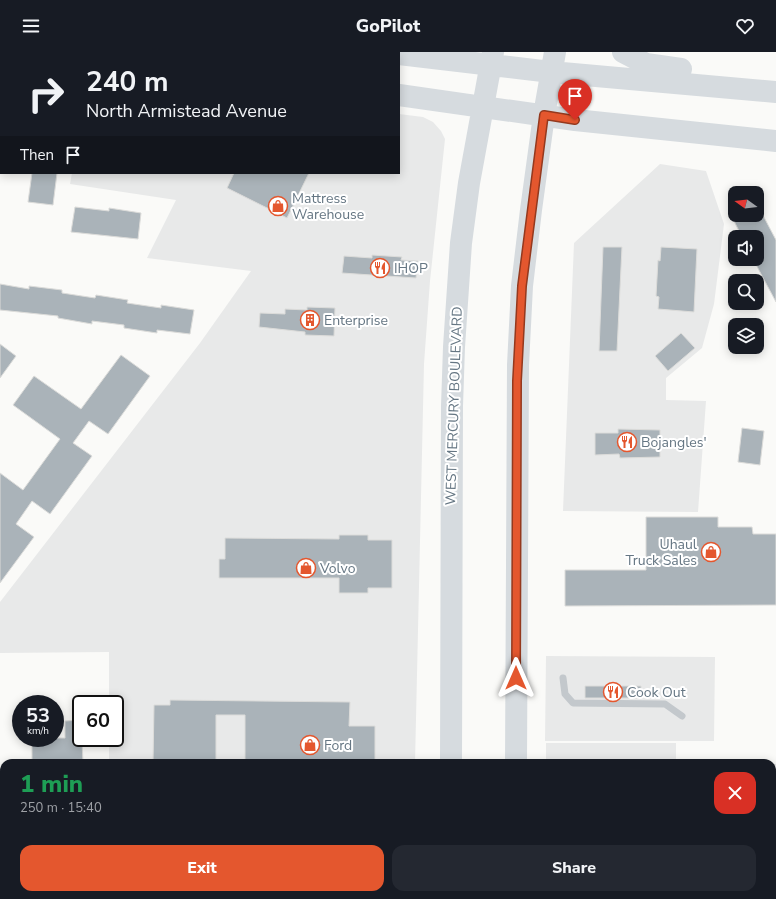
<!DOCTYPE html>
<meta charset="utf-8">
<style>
body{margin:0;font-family:"Nunito Sans",sans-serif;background:#242831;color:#f1f3f6;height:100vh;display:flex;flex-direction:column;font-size:15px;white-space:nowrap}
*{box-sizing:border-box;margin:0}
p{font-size:13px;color:#9ea1a6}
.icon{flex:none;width:22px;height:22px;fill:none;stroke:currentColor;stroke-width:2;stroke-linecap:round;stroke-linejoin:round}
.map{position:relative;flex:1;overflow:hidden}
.sheet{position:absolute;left:0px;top:707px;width:776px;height:140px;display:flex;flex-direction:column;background:#171b24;border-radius:12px 12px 0 0;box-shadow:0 2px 10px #0003}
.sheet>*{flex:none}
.top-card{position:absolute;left:0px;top:0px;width:400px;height:122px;box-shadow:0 2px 10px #0003;background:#171b24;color:#f1f3f6;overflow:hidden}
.needle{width:26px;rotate:285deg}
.tools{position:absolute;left:728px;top:134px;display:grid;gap:8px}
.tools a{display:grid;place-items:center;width:36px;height:36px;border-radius:8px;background:#171b24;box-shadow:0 2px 10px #0003;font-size:20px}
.speed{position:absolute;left:12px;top:643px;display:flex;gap:8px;font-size:20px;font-weight:700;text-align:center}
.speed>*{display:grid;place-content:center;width:52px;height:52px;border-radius:50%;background:#171b24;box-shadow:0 2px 10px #0003;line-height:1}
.speed small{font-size:10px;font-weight:400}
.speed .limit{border:2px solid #111;border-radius:6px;background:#fff;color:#111}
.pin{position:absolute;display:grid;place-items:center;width:34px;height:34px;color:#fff;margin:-41px -17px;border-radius:50% 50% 50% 0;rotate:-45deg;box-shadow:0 0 4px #0007}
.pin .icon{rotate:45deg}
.me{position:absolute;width:44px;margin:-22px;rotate:0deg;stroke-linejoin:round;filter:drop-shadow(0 0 3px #0008)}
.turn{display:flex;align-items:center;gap:14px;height:84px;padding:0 20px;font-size:18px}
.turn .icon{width:52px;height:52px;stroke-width:2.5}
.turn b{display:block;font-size:28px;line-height:34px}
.then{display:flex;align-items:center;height:38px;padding:0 20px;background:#0003;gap:8px;font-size:15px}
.round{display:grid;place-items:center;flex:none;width:42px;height:42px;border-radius:12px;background:#242831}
.overview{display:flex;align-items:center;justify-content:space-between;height:68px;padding:0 20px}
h1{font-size:24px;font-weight:800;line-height:30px;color:#1e9e55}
.action{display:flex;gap:8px;margin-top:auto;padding:8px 20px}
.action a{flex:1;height:46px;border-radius:12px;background:#e4572e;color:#fff;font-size:16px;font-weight:800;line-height:46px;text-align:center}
.action a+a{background:#242831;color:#f1f3f6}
header{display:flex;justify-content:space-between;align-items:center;height:52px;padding:0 20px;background:#171b24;font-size:18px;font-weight:800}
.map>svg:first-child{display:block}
</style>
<header><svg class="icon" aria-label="menu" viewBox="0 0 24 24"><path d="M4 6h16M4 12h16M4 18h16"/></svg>GoPilot<svg class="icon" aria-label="heart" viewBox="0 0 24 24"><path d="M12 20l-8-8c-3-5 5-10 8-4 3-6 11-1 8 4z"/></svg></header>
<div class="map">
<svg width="776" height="847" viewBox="0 0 776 847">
<rect width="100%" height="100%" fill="#fafaf8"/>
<path fill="#e8e9e9" d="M399,62L423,65L433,70L441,79L445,87L430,229L424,312L415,711H109V686H115V652H109V600L0,601V550L200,291L251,219L147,206L176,148L70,132L72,121H399Z
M660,112L706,119L724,172L714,252L702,296L666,326V348L706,349L698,460L563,459L574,191Z
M546,604L715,605L714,689H545Z
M546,691H676V711H546Z
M772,712H776V847H685V843H772Z
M109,843H412V847H109Z
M581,843H682V847H577Z"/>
<path fill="#aab3b9" stroke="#dcdcda" d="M32,121H57L53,153L28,150Z
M234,121H309L287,166L227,136Z
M757,152L776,188V250L753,207H757V185H742L730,161L735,158V163H757Z
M75,155L109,159V156L141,161L138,187L71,180Z
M603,195H622L617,299H599Z
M661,195L697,197L694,260L658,257L659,245L656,244L658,208L660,209Z
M372,203L402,205L401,208L418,209L416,226L342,221L344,204L372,206Z
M0,232L29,237V234L62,238V241L95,246L96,243L128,248L127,251L161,256V253L194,258L190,282L157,278V281L124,276V273L92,269V272L58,266V264L0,258Z
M307,255L335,256L334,284L305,283V280L259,275L260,261L285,262V257L307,258Z
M681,281L695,296L668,319L655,304Z
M0,292L16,304L0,326Z
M121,303L150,324L108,382L89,369L73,391L92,404L50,462L32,449L16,472L34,485L0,531V421L23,438L60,387L13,353L34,324L81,357Z
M742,376L764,379L760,413L738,410Z
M618,377L660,378V405L620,406L619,402L595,403V381H618Z
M646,465H718V475H752L753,482H776V553L565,554V518H646Z
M339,483H368V488H392V536H368V541H339V526H219V507H225V486L339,487Z
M585,634H641V646H585Z
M170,648L350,650L349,674H375V711H245V663H216V711H153L154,653H170Z
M81,668L83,711H32V686H65V669Z"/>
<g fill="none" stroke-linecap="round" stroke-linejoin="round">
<path stroke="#c3c8cc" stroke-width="7" d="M563,626L565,642L573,651L665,652L682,664
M395,847L403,845"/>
<path stroke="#c3c8cc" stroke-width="15" d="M109,1V0"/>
<path stroke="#d6dbdf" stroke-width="22" d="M55,0L64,1
M623,0L646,12L681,17
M399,2L551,20L776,40
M399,43L575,68L776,89
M451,711L452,354L454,295L461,191L469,131L493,0
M516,711L518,313L522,234L531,158L544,63L555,0
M452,843V847
M516,847V843"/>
</g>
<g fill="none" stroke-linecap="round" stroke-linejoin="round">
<defs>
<path id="route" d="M516,626L517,329L522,234L544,63L575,68"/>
</defs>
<use href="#route" stroke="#94391e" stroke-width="10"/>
<use href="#route" stroke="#e4572e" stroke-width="7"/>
</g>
<defs>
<symbol id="shop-ring" viewBox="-11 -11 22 22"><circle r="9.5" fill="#fff" stroke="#e4572e" stroke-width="1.5"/><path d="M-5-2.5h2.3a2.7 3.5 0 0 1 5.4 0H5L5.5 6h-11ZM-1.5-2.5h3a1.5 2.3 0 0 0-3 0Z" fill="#e4572e"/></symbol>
<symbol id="restaurant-ring" viewBox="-11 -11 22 22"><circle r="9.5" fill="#fff" stroke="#e4572e" stroke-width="1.5"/><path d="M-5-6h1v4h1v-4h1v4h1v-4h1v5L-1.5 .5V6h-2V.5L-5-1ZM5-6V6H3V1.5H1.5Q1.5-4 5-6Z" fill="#e4572e"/></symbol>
<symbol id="building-ring" viewBox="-11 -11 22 22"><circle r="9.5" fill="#fff" stroke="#e4572e" stroke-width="1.5"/><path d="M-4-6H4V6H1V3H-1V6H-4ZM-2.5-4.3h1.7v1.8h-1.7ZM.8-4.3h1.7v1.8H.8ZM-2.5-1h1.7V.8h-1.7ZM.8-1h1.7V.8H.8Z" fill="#e4572e"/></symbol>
</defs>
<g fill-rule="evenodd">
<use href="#shop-ring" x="267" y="143" width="22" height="22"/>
<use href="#restaurant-ring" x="369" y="205" width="22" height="22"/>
<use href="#building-ring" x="299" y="257" width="22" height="22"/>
<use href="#restaurant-ring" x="616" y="379" width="22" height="22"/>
<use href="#shop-ring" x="700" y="489" width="22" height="22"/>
<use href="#shop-ring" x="295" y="505" width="22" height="22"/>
<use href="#restaurant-ring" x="602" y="629" width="22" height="22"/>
<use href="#shop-ring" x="299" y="682" width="22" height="22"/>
</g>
<g text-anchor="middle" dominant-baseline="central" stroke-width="4" stroke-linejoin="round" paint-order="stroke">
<g font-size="14" fill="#657683" stroke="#fff" text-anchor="start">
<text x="292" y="146">Mattress<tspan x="292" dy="16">Warehouse</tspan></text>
<text x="394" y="216">IHOP</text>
<text x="324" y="268">Enterprise</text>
<text x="641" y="390">Bojangles'</text>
<text x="697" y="492" text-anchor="end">Uhaul<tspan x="697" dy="16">Truck Sales</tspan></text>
<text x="320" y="516">Volvo</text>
<text x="627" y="640">Cook Out</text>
<text x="324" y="693">Ford</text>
</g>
<g font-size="14" fill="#657683" stroke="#fff">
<text transform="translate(454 354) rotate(-88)">WEST MERCURY BOULEVARD</text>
</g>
</g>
</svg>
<div class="tools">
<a><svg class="needle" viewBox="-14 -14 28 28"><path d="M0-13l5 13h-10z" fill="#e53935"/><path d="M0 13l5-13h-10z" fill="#9ea1a6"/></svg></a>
<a><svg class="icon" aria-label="sound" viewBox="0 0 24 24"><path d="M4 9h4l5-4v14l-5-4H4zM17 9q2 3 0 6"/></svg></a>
<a><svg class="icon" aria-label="search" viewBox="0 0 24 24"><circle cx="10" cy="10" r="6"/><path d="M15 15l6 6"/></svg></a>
<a><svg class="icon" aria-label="layers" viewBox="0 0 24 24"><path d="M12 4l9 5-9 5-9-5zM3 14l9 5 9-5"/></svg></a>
</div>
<div class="speed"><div>53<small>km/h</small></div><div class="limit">60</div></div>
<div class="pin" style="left:575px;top:68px;background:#d93025"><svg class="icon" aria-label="arrive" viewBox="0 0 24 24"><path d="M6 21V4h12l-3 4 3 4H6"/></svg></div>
<svg class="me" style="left:516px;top:626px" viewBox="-20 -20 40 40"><path d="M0-17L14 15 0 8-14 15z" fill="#e4572e" stroke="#fff" stroke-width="4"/></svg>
<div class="top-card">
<div class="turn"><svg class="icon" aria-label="right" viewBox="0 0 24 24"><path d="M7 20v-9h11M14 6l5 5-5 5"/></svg><div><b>240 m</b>North Armistead Avenue</div></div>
<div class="then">Then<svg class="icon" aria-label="arrive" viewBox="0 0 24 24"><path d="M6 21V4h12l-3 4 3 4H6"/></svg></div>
</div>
<section class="sheet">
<div class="overview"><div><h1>1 min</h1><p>250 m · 15:40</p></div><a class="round" style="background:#d93025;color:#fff"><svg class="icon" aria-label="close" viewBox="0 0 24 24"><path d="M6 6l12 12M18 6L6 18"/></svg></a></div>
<div class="action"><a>Exit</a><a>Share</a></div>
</section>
</div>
